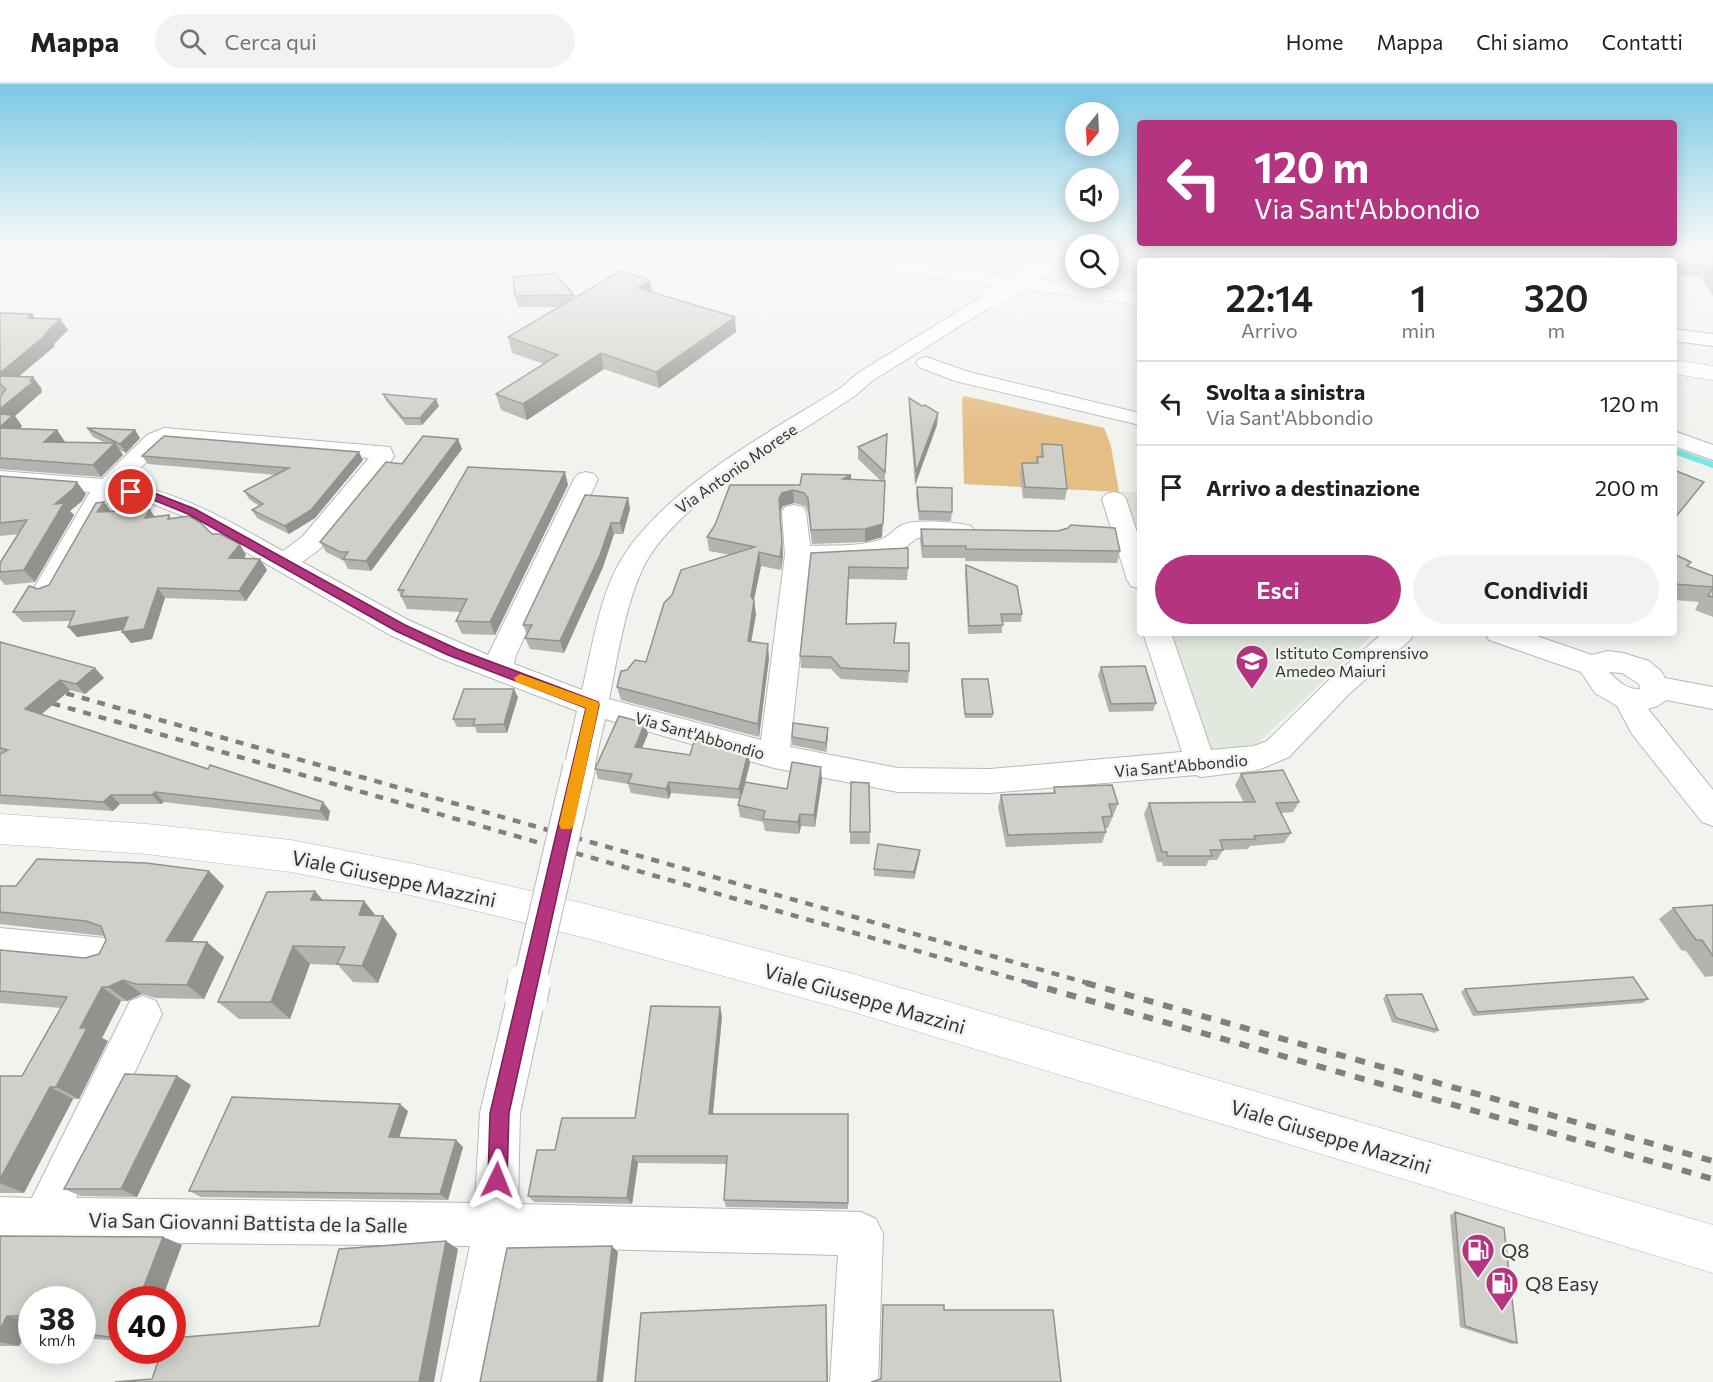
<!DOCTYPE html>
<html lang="it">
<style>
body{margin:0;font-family:Commissioner,sans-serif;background:#f2f2f2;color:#202124;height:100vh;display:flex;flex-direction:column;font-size:22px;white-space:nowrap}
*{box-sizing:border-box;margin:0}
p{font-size:20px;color:#757577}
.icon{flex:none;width:33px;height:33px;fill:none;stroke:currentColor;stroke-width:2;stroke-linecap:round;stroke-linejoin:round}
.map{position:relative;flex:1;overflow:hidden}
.drawer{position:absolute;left:1137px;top:174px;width:540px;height:378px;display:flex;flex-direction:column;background:#fff;border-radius:6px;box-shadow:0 3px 15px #0003}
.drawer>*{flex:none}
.banner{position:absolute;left:1137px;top:36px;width:540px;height:126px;border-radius:6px;box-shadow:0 3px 15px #0003;background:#b43480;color:#fff;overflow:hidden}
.needle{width:39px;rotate:198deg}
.tools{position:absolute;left:1065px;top:18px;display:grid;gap:12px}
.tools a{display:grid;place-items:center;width:54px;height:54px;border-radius:50%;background:#fff;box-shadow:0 3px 15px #0003;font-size:30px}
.speed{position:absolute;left:18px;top:1202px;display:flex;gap:12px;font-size:30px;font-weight:700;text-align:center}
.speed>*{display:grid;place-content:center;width:78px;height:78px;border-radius:50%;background:#fff;box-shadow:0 3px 15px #0003;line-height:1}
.speed small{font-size:15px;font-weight:400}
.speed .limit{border:9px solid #d22;background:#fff;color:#111}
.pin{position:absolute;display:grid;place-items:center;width:51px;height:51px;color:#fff;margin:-26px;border:3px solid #fff;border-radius:50%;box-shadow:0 2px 6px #0007}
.me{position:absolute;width:66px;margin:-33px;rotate:2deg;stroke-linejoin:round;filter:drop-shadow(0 0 4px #0008)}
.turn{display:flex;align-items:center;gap:21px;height:126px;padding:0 18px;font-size:27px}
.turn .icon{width:78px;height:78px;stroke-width:2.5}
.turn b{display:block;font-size:42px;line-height:51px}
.eta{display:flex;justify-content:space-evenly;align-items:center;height:102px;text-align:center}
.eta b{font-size:36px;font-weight:600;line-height:42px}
.button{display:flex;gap:12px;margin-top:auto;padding:12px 18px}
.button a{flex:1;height:69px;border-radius:36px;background:#b43480;color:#fff;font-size:24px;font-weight:600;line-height:69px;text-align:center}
.button a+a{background:#f2f2f2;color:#202124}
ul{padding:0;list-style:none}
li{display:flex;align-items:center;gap:18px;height:84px;padding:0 18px;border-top:2px solid #e0e0e0}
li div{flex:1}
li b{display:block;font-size:22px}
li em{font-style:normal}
header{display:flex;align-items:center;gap:36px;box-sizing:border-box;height:84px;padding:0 30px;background:#fff;border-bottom:2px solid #e0e0e0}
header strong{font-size:28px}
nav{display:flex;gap:33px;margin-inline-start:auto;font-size:21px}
.search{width:420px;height:54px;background:#f2f2f2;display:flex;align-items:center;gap:15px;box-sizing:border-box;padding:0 21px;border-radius:33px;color:#757577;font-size:22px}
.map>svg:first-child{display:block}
</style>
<header>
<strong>Mappa</strong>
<div class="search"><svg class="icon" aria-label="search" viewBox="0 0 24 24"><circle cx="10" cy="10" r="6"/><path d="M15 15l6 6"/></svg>Cerca qui</div>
<nav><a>Home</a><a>Mappa</a><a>Chi siamo</a><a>Contatti</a></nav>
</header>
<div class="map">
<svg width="1713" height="1298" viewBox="0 0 1713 1298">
<rect width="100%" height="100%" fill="#f1f3ef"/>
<path fill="#e1e8dd" d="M1119,408H1140V467Z
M1169,549H1374L1255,662L1212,667Z"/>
<path fill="#e5be86" d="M965,312L1104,344L1111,362L1119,408L964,400L962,314Z"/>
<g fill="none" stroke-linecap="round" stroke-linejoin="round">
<path stroke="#77e8e4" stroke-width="4.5" d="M984,166L1045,175
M1057,177L1076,180
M1108,185L1121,187"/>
<path stroke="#77e8e4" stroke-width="6" d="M1674,367L1713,381"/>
<defs>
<path id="minor" d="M994,207L1000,209L1003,213L1000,217L872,297L856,311C796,352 671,420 642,486C624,526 618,572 609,615L761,656L785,471L782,428L785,423L794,421L803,423L806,428L810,462C832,461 857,463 879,456C888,454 894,445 902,441C914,435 957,438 971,442L974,447L971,452L962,455L917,454L899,468L890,470L862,476L810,479L790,663L898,684L990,685L1182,668L1143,549H1171L1211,666L1254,662L1267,657L1329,596L1383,549H1414L1410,556L1349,610L1289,673L1258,686L1201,693L1196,691L990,709L898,708L774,684L605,635L594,684L590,693L579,696L568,693L564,684L577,627L442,575L390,551L183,432L148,418L112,411L56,510L47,513L38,510L34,504L90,408L0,401V387L102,395L147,351L164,344L390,363L394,372L391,377L320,465L302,478L410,537L488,571L574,395L578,390L586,388L594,390L598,395L516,571L514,580L582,606C592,565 598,520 617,483C658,407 769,349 842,303L858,289L988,209ZM168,358L369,374L302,453L283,467C228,437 188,411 124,399Z
M1674,245L1713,250V262L1674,257Z
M926,273L969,288L1140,329V341L955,297L919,283L916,279L919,275Z
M1674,347L1713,361V376L1674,362Z
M1114,408L1122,410L1126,415L1140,457V505L1131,502L1127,496L1102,415L1106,410Z
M1485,549H1528L1592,571L1608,567L1623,569L1649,577L1661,587L1665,594L1713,603V625L1666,616L1658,622L1648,625L1713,706V742L1702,738L1632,650L1617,622L1595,609L1581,588L1489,556ZM1609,588L1622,589L1639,600L1640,605C1627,606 1618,597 1609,588Z
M0,844L105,854L118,858L123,870L118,882L105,886L0,876Z
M526,896L539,902L545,914L520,1029L518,1120L861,1128L876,1135L883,1150L878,1298H830L838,1171L514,1163L489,1298H441L470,1162L0,1157V1113L32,1114L130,917L143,912L156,917L162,930L76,1114L475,1119L480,1029L507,914L513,902Z"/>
<path id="major" d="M0,730L147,740L291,756L419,781L586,820L850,889L1713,1141V1189L850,927L586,854L419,813L291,788L147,770L0,760Z"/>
<path id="highway" d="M766,166H818L1140,209V221L775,172L768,170Z
M1674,276L1713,282V296L1674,290Z"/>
</defs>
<use href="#minor" stroke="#b8bab6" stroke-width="2"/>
<use href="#major" stroke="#b8bab6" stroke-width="1"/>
<use href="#highway" stroke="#b8bab6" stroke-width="1"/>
<use href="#minor" fill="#fff" fill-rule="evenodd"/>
<use href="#major" fill="#fff" fill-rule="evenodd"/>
<use href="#highway" fill="#fff" fill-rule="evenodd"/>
<path stroke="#80817f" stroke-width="4.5" stroke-dasharray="8 8" stroke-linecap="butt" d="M51,605L1091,900
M37,615L1033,900"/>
<path stroke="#80817f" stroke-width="6" stroke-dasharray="10 10" stroke-linecap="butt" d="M1028,899L1713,1095
M1086,899L1713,1077"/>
<defs>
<path id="minor-bridge-far2" d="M994,213L1067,166"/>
<path id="minor-bridge-far1" d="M529,900L579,684"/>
<path id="minor-bridge" d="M526,914L529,899"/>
</defs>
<use href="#minor-bridge-far2" stroke="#b8bab6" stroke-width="20" stroke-linecap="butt"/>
<use href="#minor-bridge-far1" stroke="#b8bab6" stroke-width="34" stroke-linecap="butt"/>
<use href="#minor-bridge" stroke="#b8bab6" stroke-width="44" stroke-linecap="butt"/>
<use href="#minor-bridge-far2" stroke="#fff" stroke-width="20"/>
<use href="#minor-bridge-far1" stroke="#fff" stroke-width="32"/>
<use href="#minor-bridge" stroke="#fff" stroke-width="42"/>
</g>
<path fill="#b3b3af" d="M1604,166H1713V212L1701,193L1674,192V177H1618Z
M652,208L736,248L659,304L604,285L527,336L501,326L496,310L544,280L512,269L508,253L559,223H518L515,212L574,211L575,214Z
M0,229L35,234L60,235L68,246L54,260L55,262L18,293L42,305L41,306L42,308L15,332L22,342L20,345L57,346L65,358L106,359L93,353L87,344L140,354L126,369L119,366L123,371L101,393L0,385V313L2,311L0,310Z
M383,310L439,322L422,341H406L386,317Z
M909,314L922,322L938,329L937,341L915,401L909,326Z
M887,350L882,453L865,458L812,460L808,428L805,422L794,419L783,422L780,428L783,471L781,486L761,482L754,516L756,530L751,558L769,574L759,653L621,616L617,603L627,586L646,578L730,471L709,467L707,453L800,401L851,395L881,397L858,375V363Z
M458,355L462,365L371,487L348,485L344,477L326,468L320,458Z
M1042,360L1067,405L1065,416L1023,414L1020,391L1022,379H1036L1037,373H1040Z
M142,372L363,376L315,434L289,450L257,434L252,426L259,422L249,415L244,407L276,391L148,380Z
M0,392L86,410L82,417L70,427L74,431L35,498L5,501L0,495V479L19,450L0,452Z
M568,401L495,551L462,550L456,537L461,528L407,525L398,506Z
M917,403L952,428L951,437L919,436L916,411Z
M628,414L630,425L623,450H614L603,483L564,569L530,565L525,554L527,551L523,541Z
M111,428L155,433L169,431L171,434L212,450L246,471L244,474L260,475L267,486L246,517L165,514L152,555L131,559L122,548L123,546L77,553L70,537L23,538L13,528L49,501Z
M921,445L1120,467L1117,479L965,477V474H922L920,456Z
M811,469L908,484L907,496L849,495L847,540L895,559L909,587L908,599L841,595L831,585L801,584L800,572Z
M1674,470L1687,482L1713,492V533L1695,526L1699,518L1674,516Z
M966,481L1022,530L1021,538H1002V549L968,550L965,489Z
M0,558L104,594L85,610L70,606L41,630L330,727L328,737L164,718L161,720H120L113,727L0,720Z
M1101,583L1156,619L1153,627L1109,628L1098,591Z
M962,595L993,630L992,634H965L961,599Z
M518,613L507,649H477L475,643H457L453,635Z
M648,650L642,664L750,679L745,698L787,705L822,696L815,743L801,742L799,750L765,747L763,738L740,733L738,721L740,715L671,709L669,715L631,709L628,700L598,695L595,685Z
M828,652L826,668L792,661V653Z
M1241,690L1299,718L1293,728L1281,729L1291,749L1284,759L1250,762L1248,765L1223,766L1217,776H1209L1206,782H1163L1162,778H1157L1144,730L1149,719H1244L1235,701Z
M869,699L870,760H850V748Z
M1054,703L1118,720L1108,744H1105L1106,748L1102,759L1006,763L998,723L1001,711L1053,709Z
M919,774L914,795L874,792V785Z
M0,802H224L192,858L224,873L204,915L155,914L142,910L127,917H121L102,954L108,957L79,1015H73L24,1109H0V992H22L61,924L0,919V866L85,874L99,870L106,856L104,852L0,840Z
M322,816L364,817L376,832H383L397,850L378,899L353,898L338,881L310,880L290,935H239L218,918Z
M1713,821V892L1705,893L1686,867L1681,866L1659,835L1673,824Z
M1465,905L1648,915L1643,919L1473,932L1461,908Z
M1386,911L1438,946L1435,949L1392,938L1383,915Z
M722,932L713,1030H848V1125L726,1123L724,1116L727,1080L638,1079L632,1120L534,1118L528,1112L555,1066L635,1034Z
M177,992L191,1001L137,1113L81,1112L64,1105Z
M408,1027L399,1054L463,1063L448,1116L201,1113L189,1107Z
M1455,1128L1517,1259L1512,1260L1460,1243L1450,1131Z
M0,1152L163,1153L182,1161L122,1215V1257L82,1254V1215H32V1238L19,1262H0Z"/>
<path fill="#92928e" d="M650,196L653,211L638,204Z
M32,230L40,241L27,234Z
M735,233L736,248L659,304L656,288Z
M60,235L68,246L54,260L55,262L5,304L0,298V289L45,250Z
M601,269L604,285L527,336L523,320Z
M33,293L42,305L41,306L42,308L15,332L22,342L7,356L0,347V325Z
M436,315L439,322L422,341L420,334Z
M938,329L937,341L915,401L916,388Z
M57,346L65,358L53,369L44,358Z
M135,346L140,354L126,369L120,360Z
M458,355L462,365L371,487L366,477Z
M115,359L123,371L101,393L93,381Z
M359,368L363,376L315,434L289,450L285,442Z
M565,388L568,401L495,551L490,538Z
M851,391V404L843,395Z
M77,398L86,410L82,417L70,427L74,431L35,498L24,486L55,420Z
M793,406L794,419L783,422L780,428L783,471L781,486L779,415L782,409Z
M884,410L882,453L865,458V445Z
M628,414L630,425L623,450L620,439Z
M104,418L112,429L97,428Z
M150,426L158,437L145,434Z
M611,439L614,450L603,483L564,569L560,557Z
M240,460L246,471L236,484L229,474Z
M759,468L761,482L752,525L751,512Z
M260,475L267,486L246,517L239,507Z
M158,504L165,514L152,555L131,559L122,548Z
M754,517L756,530L749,570L748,557Z
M128,533L136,544L77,553L68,543Z
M768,560L769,574L759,653L758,640Z
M95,584L104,594L85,610L76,600Z
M60,596L70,606L36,635L25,625Z
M514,605L518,613L507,649L504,640Z
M645,639L648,650L638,673L635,663Z
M828,644V652L826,668V659Z
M748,669L750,679L741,715L739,705Z
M821,683L822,696L815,743L814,731Z
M669,698L671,709L669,715L666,705Z
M155,708L164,718L161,720L152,711Z
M111,711L120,720L113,727L103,718Z
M323,718L330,727L328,737L320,727Z
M800,730L801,742L799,750L798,738Z
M920,766L919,774L914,795V788Z
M209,787L224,802L183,872L166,857Z
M315,807L331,826L311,816Z
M364,817L379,836L359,831Z
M383,832L397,850L378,899L362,882Z
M207,858L224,873L204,915L187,901Z
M293,862L310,880L290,935L271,918Z
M123,896L142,910L127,917L108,903Z
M102,903L121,917L102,954L108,957L79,1015L56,1003L80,944Z
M720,923L722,932L712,1038L709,1030Z
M177,992L191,1001L137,1113L121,1105Z
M50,1003L73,1015L24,1109L0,1099V1095Z
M400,1020L408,1027L397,1060L389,1053Z
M456,1056L463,1063L448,1116L440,1110Z
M633,1072L638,1079L632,1120L627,1114Z
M163,1153L182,1161L162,1215H139Z
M446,1157L458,1165L434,1298H419Z
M612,1162L618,1168L603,1298H597Z
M826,1221V1226L828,1298H827Z
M7,1232L32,1238L19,1262L0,1258V1245Z"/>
<path fill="#d0d0cb" stroke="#92928e" stroke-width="1.5" d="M1625,166H1713V189L1709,182H1675L1674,181V177H1639Z
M620,187L650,196L638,204L735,233L656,288L601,269L523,320L496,310L558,271L508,253Z
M555,189L574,211L515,212L513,193Z
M0,229L32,230L27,234L60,235L45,250H47L0,289Z
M0,292L33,293L30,297H34L0,325V313L6,305L0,300Z
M383,310L436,315L420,334H403Z
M909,314L922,322L925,321L938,329L916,388Z
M0,330L13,331L0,343Z
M0,344L57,346L44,358L115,359L93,381L0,374Z
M87,344L135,346L120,360Z
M887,350L885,388L858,363Z
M164,352L359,368L311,426L285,442L252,426L263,420L244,407L289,384L142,372Z
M423,352L458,355L366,477L343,475L348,468H340L320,458L386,378L402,380Z
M1042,360L1062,361L1067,405L1025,403L1022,379H1038L1037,373H1043Z
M468,383L565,388L490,538L456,537L467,515L401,512L404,506H398Z
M1674,386L1704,398L1674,435Z
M802,390L851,391L843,395L885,397L883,440L865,445L811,446L808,414L804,409L793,406L782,409L779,415L782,458L780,473L759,468L751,512L754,517L748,557L768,560L758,640L617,603L621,587L627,586L635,576L646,578L664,519L672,511L681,486L755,463L707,453L715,441L730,401H800Z
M0,392L77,398L73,405L55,420L64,419L24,486L0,488V479L27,436L0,439Z
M917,403L952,404V428L919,427Z
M585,411L628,414L620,439H611L600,471L560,557L525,554L532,541H523Z
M104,418L97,428L150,426L145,434L169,431L168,435L189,432L201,439L212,450H220L240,460L229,474L260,475L239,507L158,504L144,545L122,548L128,533L68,543L75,527L13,528L29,502L38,505L49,501L96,419Z
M1071,441L1115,444L1120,467L966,465V462H923L921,445L1058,447L1068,444Z
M908,464V484L849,483L846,540L896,539L894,559H909V587L841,584L831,573L800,572L811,469Z
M1674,470L1691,478L1687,482L1713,492V513L1708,512L1713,503L1674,500Z
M966,481L1017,502L1022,530H1001L1003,541L969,542Z
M0,558L95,584L76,600L60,596L25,625L208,685L210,681L323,718L320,727L155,708L152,711H111L103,718L0,711V670L8,666L0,664Z
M1145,582L1156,619L1111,620L1101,583Z
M962,595H988L993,630H965Z
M464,605H514L504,640L473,641L475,635H453Z
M619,632L645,639L635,663L690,671L695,654L748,669L739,705L669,698L666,705L628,699L632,690L595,685Z
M793,639L828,644L826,659L792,653Z
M792,678L821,683L814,731L800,730L798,738L763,735L765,727L738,721L745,698L787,705Z
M1283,686L1299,718L1276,719L1291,749L1254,752L1255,755L1220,756L1223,766H1210L1212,772H1167V768H1162L1149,719L1255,718L1241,690Z
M851,698L869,699L870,748H850Z
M1112,701L1118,720H1109L1112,732L1102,733L1106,748L1008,751L1001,711L1055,709L1054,703Z
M878,760L920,766L914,788L874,785Z
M37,775L146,779L209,787L166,857L207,858L187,901L136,900L123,896L108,903H102L80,944H87L56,1003H50L0,1095V992H22L67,913L0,907V866L85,874L99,870L106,856L101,842L86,837L0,828V802H16Z
M315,807L311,816L364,817L359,831L383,832L362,882L337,880L345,863L293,862L271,918H218L267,808Z
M1713,821V872L1702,856H1696L1673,824Z
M1633,893L1648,915L1477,928L1465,905Z
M1422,910L1438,946L1396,934L1386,911Z
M651,922L720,923L709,1030H848V1119L724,1116L727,1072H633L627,1114L528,1112L537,1066H555L562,1034H635Z
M125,990L177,992L121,1105H64Z
M232,1013L400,1020L389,1053L456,1056L440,1110L189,1107Z
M1455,1128L1504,1144L1517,1259L1465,1242Z
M0,1152L163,1153L139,1215H122V1254L82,1250V1215H32V1232H7L0,1245Z
M446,1157L419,1298H115L152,1295L162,1266H172V1254L319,1242L339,1165Z
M612,1162L597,1298H480L507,1164Z
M826,1221L827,1298H635L641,1229Z
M883,1221H944V1226H1053L1061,1298H871L881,1295Z"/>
<linearGradient id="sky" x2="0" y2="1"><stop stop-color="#7bc9e6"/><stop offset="0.48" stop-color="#f9faf8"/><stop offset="1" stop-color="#f9faf8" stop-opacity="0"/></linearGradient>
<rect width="1713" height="348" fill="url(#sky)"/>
<path fill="#b43480" stroke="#752253" stroke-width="1.5" d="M131,404L157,410L195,425L405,541L457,565L598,618L599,621L509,1029L507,1096L504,1103L497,1106L491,1103L488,1096L490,1029L586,624L448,571L396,547L188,430L151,415L127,410L125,408Z"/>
<path fill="#f59e0b" d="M520,590L598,618L599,621L574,740L571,745H561L559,740L586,624L516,598L514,594Z"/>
<defs>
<symbol id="school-pin" viewBox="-11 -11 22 30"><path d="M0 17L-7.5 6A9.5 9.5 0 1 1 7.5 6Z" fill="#b43480" stroke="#f1f3ef"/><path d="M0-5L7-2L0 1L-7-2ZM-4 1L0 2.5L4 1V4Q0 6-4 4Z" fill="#fff"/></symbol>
<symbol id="fuel-pin" viewBox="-11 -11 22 30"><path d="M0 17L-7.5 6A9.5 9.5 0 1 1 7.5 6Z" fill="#b43480" stroke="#f1f3ef"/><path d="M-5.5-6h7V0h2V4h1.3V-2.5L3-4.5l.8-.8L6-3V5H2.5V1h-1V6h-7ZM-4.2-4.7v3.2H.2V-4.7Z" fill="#fff"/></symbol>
</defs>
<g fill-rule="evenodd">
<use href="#school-pin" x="1233" y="558" width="38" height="52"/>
<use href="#fuel-pin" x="1459" y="1147" width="38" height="52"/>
<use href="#fuel-pin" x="1483" y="1180" width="38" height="52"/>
</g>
<g text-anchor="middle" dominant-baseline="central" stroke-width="5" stroke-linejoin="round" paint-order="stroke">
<g font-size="16" fill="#333433" stroke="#f1f3ef">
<text transform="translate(736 384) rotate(-35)">Via Antonio Morese</text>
<text transform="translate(700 651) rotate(16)">Via Sant'Abbondio</text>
<text transform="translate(1181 681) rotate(-5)">Via Sant'Abbondio</text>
</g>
<g font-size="16" fill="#333433" stroke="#f1f3ef" text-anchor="start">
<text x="1275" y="568">Istituto Comprensivo<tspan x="1275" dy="18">Amedeo Maiuri</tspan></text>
</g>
<g font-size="20" fill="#333433" stroke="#f1f3ef">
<text transform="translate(394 794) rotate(12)">Viale Giuseppe Mazzini</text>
<text transform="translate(865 914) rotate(16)">Viale Giuseppe Mazzini</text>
<text transform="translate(1331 1052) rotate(17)">Viale Giuseppe Mazzini</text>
<text transform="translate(248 1138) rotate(1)">Via San Giovanni Battista de la Salle</text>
</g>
<g font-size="20" fill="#333433" stroke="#f1f3ef" text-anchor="start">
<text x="1501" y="1166">Q8</text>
<text x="1525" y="1199">Q8 Easy</text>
</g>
</g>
</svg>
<div class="tools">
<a><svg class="needle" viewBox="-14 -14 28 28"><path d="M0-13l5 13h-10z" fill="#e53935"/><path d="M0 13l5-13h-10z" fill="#757577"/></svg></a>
<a><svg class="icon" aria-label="sound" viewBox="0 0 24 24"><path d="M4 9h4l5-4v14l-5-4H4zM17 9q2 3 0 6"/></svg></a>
<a><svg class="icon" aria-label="search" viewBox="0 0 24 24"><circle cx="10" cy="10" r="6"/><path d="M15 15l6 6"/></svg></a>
</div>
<div class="speed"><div>38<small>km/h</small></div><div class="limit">40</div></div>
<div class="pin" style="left:131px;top:408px;background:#d93025"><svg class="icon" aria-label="arrive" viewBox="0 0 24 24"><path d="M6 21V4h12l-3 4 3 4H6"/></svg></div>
<svg class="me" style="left:497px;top:1096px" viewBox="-20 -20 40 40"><path d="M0-17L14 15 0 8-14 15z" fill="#b43480" stroke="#fff" stroke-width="4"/></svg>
<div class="banner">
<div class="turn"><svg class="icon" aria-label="left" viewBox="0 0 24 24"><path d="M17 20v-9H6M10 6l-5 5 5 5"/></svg><div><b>120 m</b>Via Sant'Abbondio</div></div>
</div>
<section class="drawer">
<div class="eta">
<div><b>22:14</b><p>Arrivo</p></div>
<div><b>1</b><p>min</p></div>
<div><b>320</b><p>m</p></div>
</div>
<ul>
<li><svg class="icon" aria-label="left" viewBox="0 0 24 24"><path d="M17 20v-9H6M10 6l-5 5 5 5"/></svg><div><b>Svolta a sinistra</b><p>Via Sant'Abbondio</p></div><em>120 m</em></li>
<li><svg class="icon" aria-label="arrive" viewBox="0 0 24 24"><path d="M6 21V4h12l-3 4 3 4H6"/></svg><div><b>Arrivo a destinazione</b></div><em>200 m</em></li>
</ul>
<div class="button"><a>Esci</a><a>Condividi</a></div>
</section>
</div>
